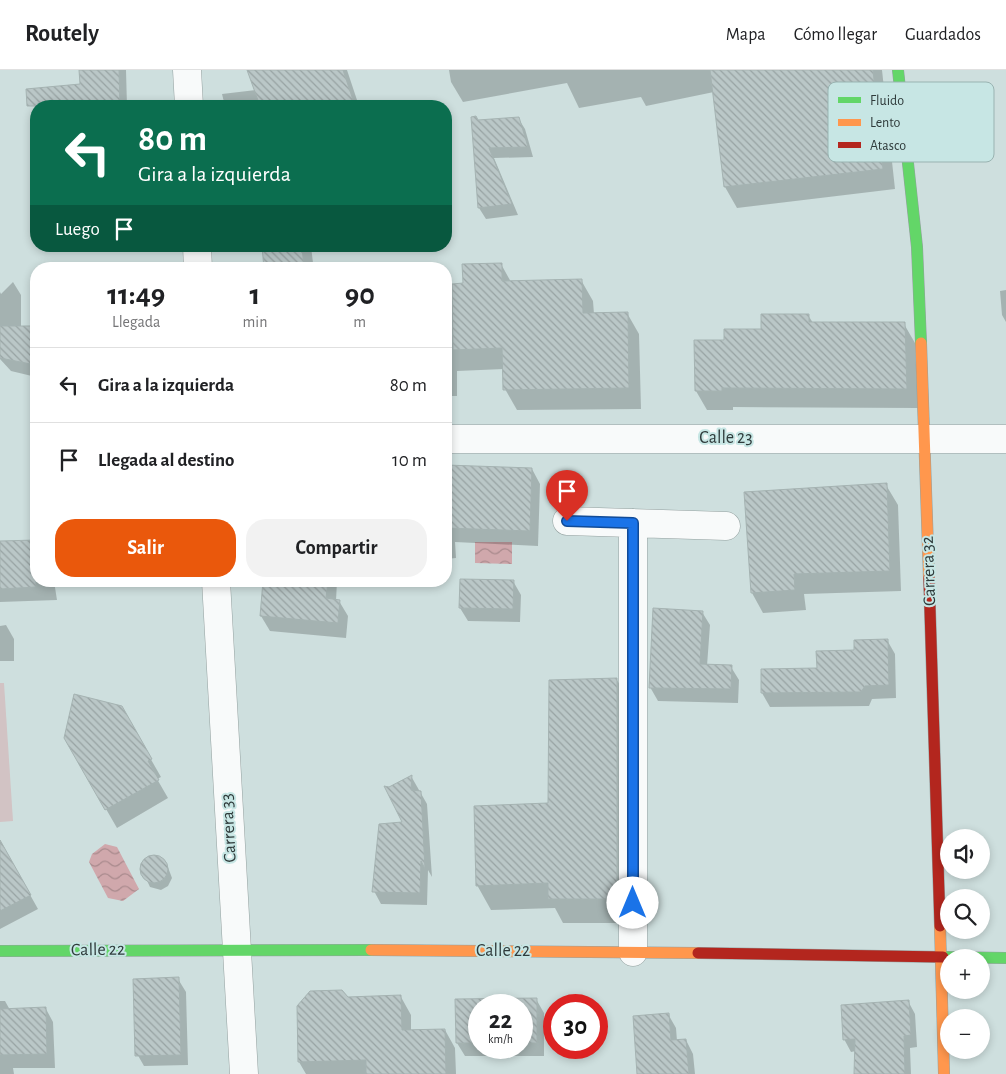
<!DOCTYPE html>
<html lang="es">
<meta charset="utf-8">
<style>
body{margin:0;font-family:"Alegreya Sans",sans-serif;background:#f2f2f2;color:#202124;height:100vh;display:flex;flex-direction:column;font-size:19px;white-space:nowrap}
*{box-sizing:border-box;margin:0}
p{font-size:16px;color:#757577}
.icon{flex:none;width:28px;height:28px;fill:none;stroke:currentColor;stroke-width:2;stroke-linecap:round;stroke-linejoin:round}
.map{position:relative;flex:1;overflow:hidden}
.sheet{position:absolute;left:30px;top:192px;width:422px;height:325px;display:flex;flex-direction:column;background:#fff;border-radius:20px;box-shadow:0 2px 8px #0003}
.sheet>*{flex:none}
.hud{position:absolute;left:30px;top:30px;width:422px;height:152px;border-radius:20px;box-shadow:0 2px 8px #0003;background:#0b6e4f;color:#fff;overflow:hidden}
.tools{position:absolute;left:940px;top:759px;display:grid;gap:10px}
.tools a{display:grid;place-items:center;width:50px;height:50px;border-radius:50%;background:#fff;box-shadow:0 2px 8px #0003;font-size:25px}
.speed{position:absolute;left:468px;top:924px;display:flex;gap:10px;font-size:25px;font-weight:700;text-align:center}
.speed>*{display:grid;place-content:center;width:65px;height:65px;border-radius:50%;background:#fff;box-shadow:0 2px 8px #0003;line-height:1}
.speed small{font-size:12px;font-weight:400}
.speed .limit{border:8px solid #d22;background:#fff;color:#111}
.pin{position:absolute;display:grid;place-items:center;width:42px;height:42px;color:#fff;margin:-51px -21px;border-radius:50% 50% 50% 0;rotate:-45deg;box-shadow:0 0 5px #0007}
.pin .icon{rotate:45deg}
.me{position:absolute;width:55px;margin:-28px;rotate:0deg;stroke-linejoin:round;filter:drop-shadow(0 0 4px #0008)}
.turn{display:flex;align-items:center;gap:18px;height:105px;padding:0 25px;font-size:22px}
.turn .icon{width:65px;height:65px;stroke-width:2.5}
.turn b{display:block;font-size:35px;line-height:42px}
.then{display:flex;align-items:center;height:48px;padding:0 25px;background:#0003;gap:10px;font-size:19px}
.eta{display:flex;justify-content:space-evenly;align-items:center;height:85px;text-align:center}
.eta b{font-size:30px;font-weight:700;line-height:35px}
.button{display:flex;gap:10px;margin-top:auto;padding:10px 25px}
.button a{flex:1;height:58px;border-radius:20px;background:#ea580c;color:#fff;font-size:20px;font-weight:700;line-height:58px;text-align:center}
.button a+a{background:#f2f2f2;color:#202124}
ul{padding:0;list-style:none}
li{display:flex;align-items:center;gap:15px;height:75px;padding:0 25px;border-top:1px solid #e0e0e0}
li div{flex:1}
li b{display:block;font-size:19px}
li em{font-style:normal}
header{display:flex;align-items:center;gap:30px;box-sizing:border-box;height:70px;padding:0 25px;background:#fff;border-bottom:1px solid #e0e0e0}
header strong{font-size:24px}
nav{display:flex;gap:28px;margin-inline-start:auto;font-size:18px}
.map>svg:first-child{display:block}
</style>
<header>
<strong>Routely</strong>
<nav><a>Mapa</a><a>Cómo llegar</a><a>Guardados</a></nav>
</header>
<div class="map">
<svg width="1006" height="1004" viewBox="0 0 1006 1004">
<defs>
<pattern id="water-waves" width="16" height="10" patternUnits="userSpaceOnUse" patternTransform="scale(1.25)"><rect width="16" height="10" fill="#d0a8ac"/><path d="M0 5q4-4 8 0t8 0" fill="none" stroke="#a98a8d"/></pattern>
<pattern id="building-back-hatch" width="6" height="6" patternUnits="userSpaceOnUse" patternTransform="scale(1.25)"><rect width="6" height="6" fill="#bac7c7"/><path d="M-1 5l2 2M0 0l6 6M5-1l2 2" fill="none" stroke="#98a3a3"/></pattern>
</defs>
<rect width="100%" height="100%" fill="#cedfde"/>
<path fill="#d2c3c4" d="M0,613H4L13,751L0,752Z"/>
<path fill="url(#water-waves)" d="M475,472H512V494L475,493Z
M105,774L117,777L139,819L123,831L108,828L89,792L92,784Z"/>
<path fill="#0003" fill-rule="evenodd" d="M80,0H126L127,36H36V65L34,20L81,15Z
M249,0H347L359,36H225L222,24L256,20Z
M449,0H882L895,119L737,138L725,117L714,22L646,36L641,27L579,38L567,13L463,32L451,12Z
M472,48L477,51L518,48L525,59L533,87L494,88L518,145L486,149L479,138Z
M263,176H311L313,193L317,199H255V196H265Z
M501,194L511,212L581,210L593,231L594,244L627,243L639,264L641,339L517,340L505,319L504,299L457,301V326H446V231H453L464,214Z
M13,212L21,225V257H30L36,268V307L11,301L0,289V222L1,224Z
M1006,220V252L1002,245L1000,221Z
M808,245L813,253L904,254L915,273L918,338L733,337V340H707L696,321L725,271Z
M446,399H532L540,414L538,476L455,472L456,488L446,489Z
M886,415L898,435L901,521L804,524L806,540L763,543L752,523Z
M0,472H36V511H54L57,530L0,532Z
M264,511H337L336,531H339L348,546L346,568L270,561L261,546Z
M513,511L521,525L520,552L468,551L460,538Z
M702,542L710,555L707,596L731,597L739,610L738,633L658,631L650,617Z
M6,555L14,569V591H0V556Z
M887,570L895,584L896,628L872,629L869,636L770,637L762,623V600L818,599L855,581Z
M617,610L631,634V853H563L555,838L491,840L477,815L550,735Z
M121,637L161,707L157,709L168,728L117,758L65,668Z
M411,706L427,734L432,807L428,800L427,835L381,834L374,821L404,753L389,718Z
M154,786L166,792L172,808L168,816L161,820L150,817L142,800L146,789Z
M10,789L38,839L0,859V793Z
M178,909L186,922L188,995L144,996L136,982Z
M401,927L411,945V961L445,960L455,978L456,1004H306L299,992L348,928Z
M536,929L544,943V986H465L457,973V930ZM479,935H521V978H479Z
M0,931H5L10,940L46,939L53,952L55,998H13L14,1004H0Z
M908,931L915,944L917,977L910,978L911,1004H856V981L851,982L844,969Z
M668,944L676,958L677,971L686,970L693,984L695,1004H639Z"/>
<path fill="url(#building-back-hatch)" stroke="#a5b3b2" d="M79,0H119L120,36H27L26,19L80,14Z
M247,0H343L353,30L340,32V36H260Z
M710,0H873L883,99L724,117Z
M476,46L478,50L519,47L528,77L489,78L512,134L478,138L471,47Z
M262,176H302L304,199H264Z
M502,193V211L582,209L583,243L628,242L629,318L503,320L502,278L453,280L452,214L463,213L462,194Z
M761,244H809V252H905L907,319L722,318V321H695L694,270H724V259H761Z
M0,256H31L36,266V295L0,288Z
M446,395L532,398L530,461L446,458Z
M887,413L890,501L794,504L795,520L751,523L744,422Z
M36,470V517L0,519V471Z
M460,509L514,510L513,539L459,538Z
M263,511H328L326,528L340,530L338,553L260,546Z
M653,538L703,541L700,594L732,595L731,619L649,618Z
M888,569L889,615L865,616L861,622L761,623V599L817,598L816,581L854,580V570Z
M617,608V829H548V813L476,816L474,736L548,733L549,610Z
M74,624L122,636L152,689L148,691L159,710L105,740L64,668Z
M412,705L411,720L421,721L425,799L421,791L420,823L372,822L379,754L402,752L384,716L389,717Z
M0,770L31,825L0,841Z
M140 799a14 14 0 1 1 28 0a14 14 0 1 1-28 0Z
M179,907L181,985L135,986L133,909Z
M342,920L348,927L401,925L402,960L445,959L446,1004H366V990L298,992L297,936L310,921Z
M537,928V973H521V935H479V973H456L455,929Z
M909,930L911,965L904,966L905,1004H854L855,969L843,970L841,935Z
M46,937L47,984L0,985V939Z
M669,943L671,970L686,969L689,1004H637L633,946Z"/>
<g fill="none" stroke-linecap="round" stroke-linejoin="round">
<defs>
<path id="street" d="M187,0L189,36
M197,176L198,199
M446,369H1006
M567,451L726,456
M216,511L244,1004
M633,882V453"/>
<path id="fast" d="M898,0L917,177L921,273
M0,881L371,880
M943,887L1006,888"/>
<path id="slow" d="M921,273L929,508
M940,856L944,1004
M371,880L698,883"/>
<path id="jam" d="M929,508L940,856
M698,883L943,887"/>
</defs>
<use href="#street" stroke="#93a09f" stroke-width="29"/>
<use href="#fast" stroke="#93a09f" stroke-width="12"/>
<use href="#slow" stroke="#93a09f" stroke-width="12"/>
<use href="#jam" stroke="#93a09f" stroke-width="12"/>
<use href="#street" stroke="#f8fafa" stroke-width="28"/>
<use href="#fast" stroke="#63d668" stroke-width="11"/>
<use href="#slow" stroke="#ff974d" stroke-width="11"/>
<use href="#jam" stroke="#b3261e" stroke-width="11"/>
</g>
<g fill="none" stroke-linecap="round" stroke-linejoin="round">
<defs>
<path id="route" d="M567,451L633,453V833"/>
</defs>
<use href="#route" stroke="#114b97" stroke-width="12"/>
<use href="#route" stroke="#1a73e8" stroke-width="9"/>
</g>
<g text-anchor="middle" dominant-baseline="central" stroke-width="4" stroke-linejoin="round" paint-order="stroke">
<g font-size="18" fill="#2f3b3b" stroke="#c7e6e4">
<text x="726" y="368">Calle 23</text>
<text transform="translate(929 501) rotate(-92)">Carrera 32</text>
<text transform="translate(229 758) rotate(-93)">Carrera 33</text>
<text transform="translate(98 880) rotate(-1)">Calle 22</text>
<text x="503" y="881">Calle 22</text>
</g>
</g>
<rect x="828" y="12" width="166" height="80" rx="8" fill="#c7e6e4" stroke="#99b3b1" stroke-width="1"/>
<rect x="838" y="27" width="23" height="6" fill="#63d668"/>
<rect x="838" y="49" width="23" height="7" fill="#ff974d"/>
<rect x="838" y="72" width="23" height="6" fill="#b3261e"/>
<g font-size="14" fill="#2f3b3b">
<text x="870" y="35">Fluido</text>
<text x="870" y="57">Lento</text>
<text x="870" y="80">Atasco</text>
</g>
</svg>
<div class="tools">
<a><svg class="icon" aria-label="sound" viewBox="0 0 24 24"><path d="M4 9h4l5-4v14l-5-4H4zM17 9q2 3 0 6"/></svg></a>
<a><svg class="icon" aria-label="search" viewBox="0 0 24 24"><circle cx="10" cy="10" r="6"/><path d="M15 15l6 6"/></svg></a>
<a>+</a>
<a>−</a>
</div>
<div class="speed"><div>22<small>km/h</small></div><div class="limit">30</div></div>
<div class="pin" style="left:567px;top:451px;background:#d93025"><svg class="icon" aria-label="arrive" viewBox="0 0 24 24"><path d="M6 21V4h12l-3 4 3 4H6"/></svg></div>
<svg class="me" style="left:633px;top:833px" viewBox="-20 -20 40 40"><circle r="19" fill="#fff"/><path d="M0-13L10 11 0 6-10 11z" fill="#1a73e8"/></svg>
<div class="hud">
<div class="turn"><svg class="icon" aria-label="left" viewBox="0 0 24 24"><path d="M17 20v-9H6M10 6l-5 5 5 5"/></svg><div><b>80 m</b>Gira a la izquierda</div></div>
<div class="then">Luego<svg class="icon" aria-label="arrive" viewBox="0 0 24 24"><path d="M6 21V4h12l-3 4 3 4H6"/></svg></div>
</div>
<section class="sheet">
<div class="eta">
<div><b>11:49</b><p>Llegada</p></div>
<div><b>1</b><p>min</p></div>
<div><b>90</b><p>m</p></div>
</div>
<ul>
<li><svg class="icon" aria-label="left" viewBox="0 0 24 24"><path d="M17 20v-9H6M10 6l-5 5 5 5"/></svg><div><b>Gira a la izquierda</b></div><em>80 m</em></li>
<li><svg class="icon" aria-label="arrive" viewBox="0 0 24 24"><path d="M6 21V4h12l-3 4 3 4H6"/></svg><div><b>Llegada al destino</b></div><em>10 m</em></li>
</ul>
<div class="button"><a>Salir</a><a>Compartir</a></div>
</section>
</div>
